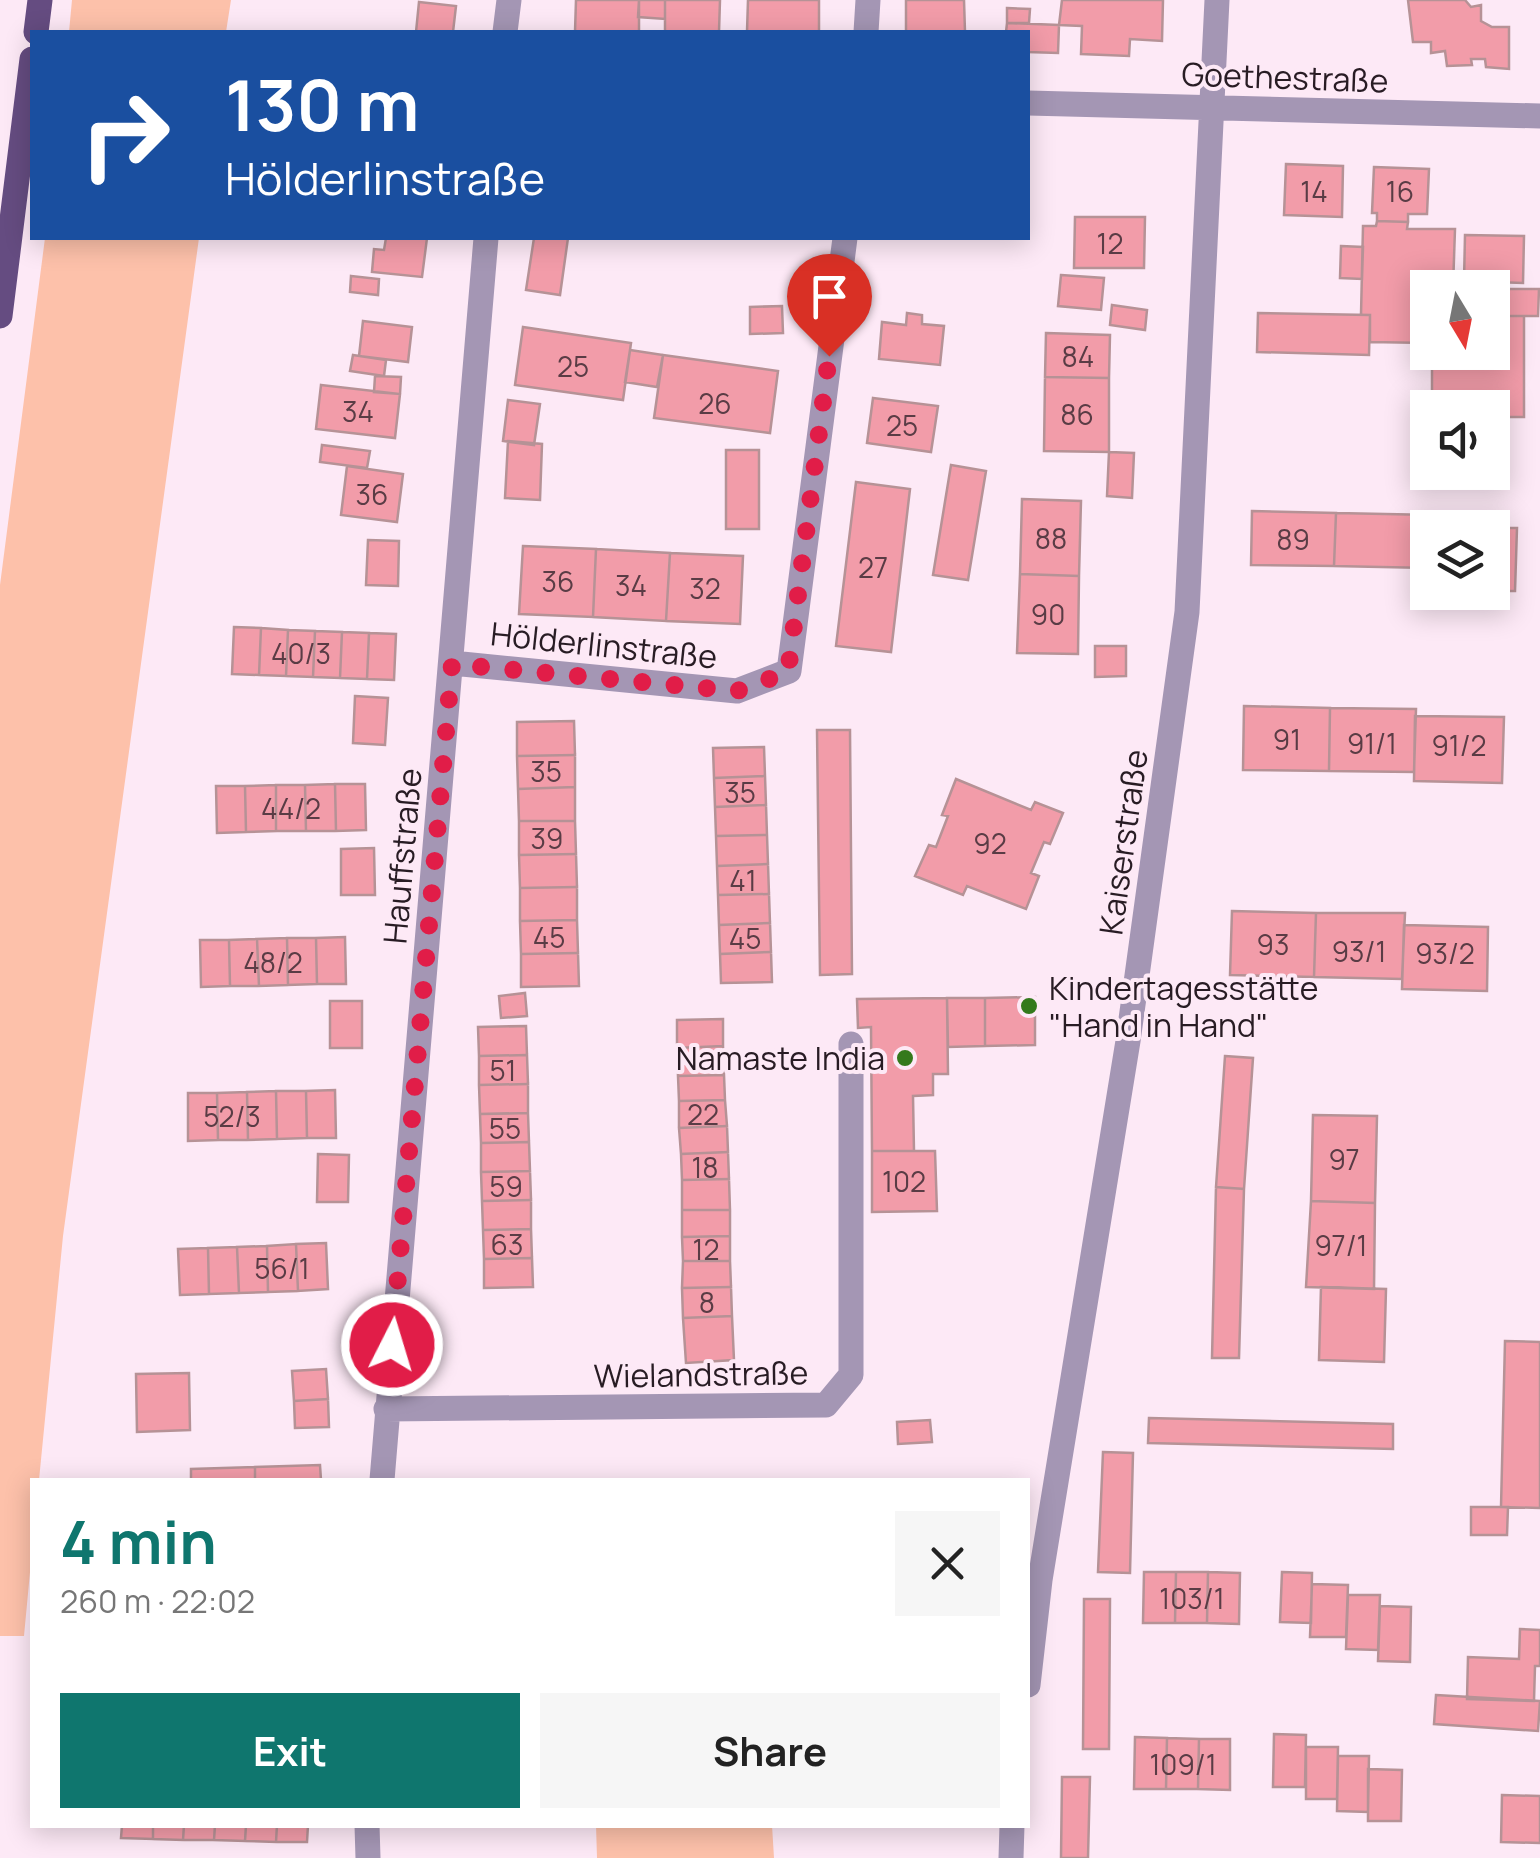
<!DOCTYPE html>
<meta charset="utf-8">
<style>
body{margin:0;font-family:Manrope,sans-serif;background:#f6f6f6;color:#222;height:100vh;display:flex;flex-direction:column;font-size:38px;white-space:nowrap}
*{box-sizing:border-box;margin:0}
p{font-size:32px;color:#767676}
.icon{flex:none;width:55px;height:55px;fill:none;stroke:currentColor;stroke-width:2;stroke-linecap:round;stroke-linejoin:round}
.map{position:relative;flex:1;overflow:hidden}
.drawer{position:absolute;left:30px;top:1478px;width:1000px;height:350px;display:flex;flex-direction:column;background:#fff;border-radius:0px;box-shadow:0 5px 25px #0003}
.drawer>*{flex:none}
.hud{position:absolute;left:30px;top:30px;width:1000px;height:210px;border-radius:0px;box-shadow:0 5px 25px #0003;background:#1a4fa0;color:#fff;overflow:hidden}
.needle{width:65px;rotate:170deg}
.controls{position:absolute;left:1410px;top:270px;display:grid;gap:20px}
.controls a{display:grid;place-items:center;width:100px;height:100px;border-radius:0px;background:#fff;box-shadow:0 5px 25px #0003;font-size:50px}
.pin{position:absolute;display:grid;place-items:center;width:85px;height:85px;color:#fff;margin:-102px -42px;border-radius:50% 50% 50% 0;rotate:-45deg;box-shadow:0 0 10px #0007}
.pin .icon{rotate:45deg}
.me{position:absolute;width:110px;margin:-55px;rotate:5deg;stroke-linejoin:round;filter:drop-shadow(0 0 8px #0008)}
.turn{display:flex;align-items:center;gap:35px;height:210px;padding:0 30px;font-size:45px}
.turn .icon{width:130px;height:130px;stroke-width:2.5}
.turn b{display:block;font-size:70px;line-height:85px}
.round{display:grid;place-items:center;flex:none;width:105px;height:105px;border-radius:0px;background:#f6f6f6}
.summary{display:flex;align-items:center;justify-content:space-between;height:170px;padding:0 30px}
h1{font-size:60px;font-weight:700;line-height:75px;color:#0f766e}
.primary-button{display:flex;gap:20px;margin-top:auto;padding:20px 30px}
.primary-button a{flex:1;height:115px;border-radius:0px;background:#0f766e;color:#fff;font-size:40px;font-weight:700;line-height:115px;text-align:center}
.primary-button a+a{background:#f6f6f6;color:#222}
.map>svg:first-child{display:block}
</style>
<div class="map">
<svg width="1540" height="1858" viewBox="0 0 1540 1858">
<rect width="100%" height="100%" fill="#fde9f6"/>
<path fill="#fdc1aa" d="M72,0H231L226,32H69Z
M45,238H199L63,1236L39,1480H32V1551L24,1636H0V585Z
M596,1825H772L774,1858H597Z"/>
<path fill="#f29ca9" stroke="#b69296" stroke-width="2.5" d="M576,0H639V32H575Z
M639,0H665V19L638,17Z
M665,0H720L719,32H665Z
M748,0H819V32H747Z
M906,0H964L965,32H906Z
M1062,0H1163L1162,41L1130,39L1129,56L1081,54L1082,26L1059,25Z
M1408,0H1465L1471,7L1481,5V21L1492,27H1509V69L1486,67L1485,59H1471L1472,65L1447,66L1445,51L1431,53V42H1413Z
M419,2L456,6L453,32H416Z
M1007,8L1030,9L1029,23H1007Z
M1007,23L1059,25L1058,53L1028,52V32H1006Z
M1286,164L1343,166L1342,217L1284,215Z
M1374,167L1429,169L1427,214H1408V222L1377,221V213H1372Z
M1075,217H1145L1144,268H1074Z
M1377,221L1408,222L1407,229H1455L1453,288H1428V343L1370,342V315H1361L1363,226H1376Z
M1465,235L1524,236L1523,283L1464,281Z
M386,238H427L422,277L372,272L374,249L384,250Z
M534,238H568L560,295L526,290Z
M1341,246L1363,247L1362,279L1340,278Z
M1061,275L1104,278L1101,310L1058,306Z
M351,276L379,279L378,295L350,292Z
M1505,289H1539L1538,316H1504Z
M1112,305L1147,310L1145,330L1110,325Z
M782,306L783,333L750,334V307Z
M907,313L922,315V324L944,326L940,365L879,359L882,322L906,325Z
M1258,313L1370,315L1369,355L1257,352Z
M1492,316H1524V417H1492V408H1432V366L1413,367V343H1428V352H1492Z
M363,321L412,327L408,362L359,356Z
M523,327L631,343L623,400L515,385Z
M1046,333L1110,335L1109,378L1045,377Z
M630,350L663,355L657,387L625,382Z
M353,355L386,360L384,376L350,371Z
M663,355L778,371L770,433L654,418Z
M375,376L401,377L400,394L374,392Z
M1045,377L1109,378V452L1044,451Z
M321,385L400,394L395,438L316,429Z
M873,398L938,406L931,452L867,443Z
M508,400L540,404L534,445L503,441Z
M508,441L542,444L540,500L505,498Z
M322,445L370,451L367,468L320,462Z
M726,450H759V529H726Z
M1109,452L1134,453L1132,498L1107,496Z
M951,465L986,471L968,580L933,575Z
M347,466L403,474L397,522L341,515Z
M856,482L910,489L891,652L836,646Z
M1022,499L1081,501L1079,576L1020,574Z
M1252,511L1336,513L1334,566L1251,565Z
M1336,513L1433,515L1432,528H1428V568L1334,566Z
M1492,528H1517L1515,591H1492Z
M368,540L399,541L398,586L366,585Z
M523,546L596,549L593,617L519,614Z
M596,549L670,553L666,621L593,617Z
M670,553L743,556L740,624L666,621Z
M1020,574L1079,576L1078,654L1017,653Z
M234,627L261,628L259,675L232,674Z
M261,628L288,630L286,676L259,675Z
M288,630L315,631L313,677L286,676Z
M315,631L342,632L340,678L313,677Z
M342,632L369,633L367,679L340,678Z
M369,633L396,634L394,680L367,679Z
M1095,646H1126V676L1095,677Z
M355,696L388,698L385,745L353,743Z
M1244,706L1330,708L1329,771L1243,770Z
M1330,708L1416,709L1414,772L1329,771Z
M1415,716L1504,717L1502,783L1414,781Z
M574,721L575,755L517,756V722Z
M817,730H850L852,974L820,975Z
M764,747L765,776L714,778L713,748Z
M575,755V787L518,789L517,756Z
M765,776L766,805L715,807L714,778Z
M956,779L1031,810L1035,802L1063,813L1050,844L1044,842L1031,873L1039,876L1026,909L967,886L963,895L915,876L929,845L936,847L948,816L942,815Z
M335,784H365L366,830L336,831Z
M335,784L336,831H306L305,785Z
M276,785H305L306,831H276Z
M276,785V831L246,832L245,786Z
M216,786H245L246,832L217,833Z
M575,787V821H519L518,789Z
M766,805L767,835L716,836L715,807Z
M519,821H575L576,854L519,855Z
M767,835L768,864L717,866L716,836Z
M374,848L375,895H341V849Z
M576,854L577,887L520,888L519,855Z
M768,864L769,894L718,895L717,866Z
M577,887V920L520,921V888Z
M769,894L770,923L719,925L718,895Z
M1232,911L1316,913L1314,977L1230,975Z
M1316,913H1405L1402,979L1314,977Z
M577,920L578,953L521,954L520,921Z
M770,923L771,952L720,954L719,925Z
M1404,925L1488,927L1487,991L1402,989Z
M345,937L346,984H317L316,938Z
M287,938L288,985L259,986L257,939Z
M287,938H316L317,984L288,985Z
M257,939L259,986H230L229,940Z
M200,940H229L230,986L201,987Z
M771,952L772,982L721,983L720,954Z
M578,953L579,986L521,987V954Z
M525,993L527,1016L501,1018L499,996Z
M1035,997V1045L985,1046V998Z
M947,998H985V1046L948,1047Z
M947,998L948,1074H933V1095L913,1096L914,1151H872L871,1027L858,1028L857,999Z
M330,1001H362V1048H330Z
M723,1019V1046L677,1048V1020Z
M526,1026L527,1055L479,1056L478,1027Z
M723,1046L724,1075L678,1076L677,1048Z
M527,1055L528,1084L479,1085V1056Z
M1225,1056L1253,1058L1244,1189L1216,1187Z
M724,1075L725,1100L679,1101L678,1076Z
M528,1084V1113L480,1114L479,1085Z
M335,1090L336,1138H307L306,1091Z
M276,1091L277,1139L248,1140L247,1092Z
M276,1091H306L307,1138L277,1139Z
M247,1092L248,1140H218L217,1093Z
M188,1093H217L218,1140L188,1141Z
M725,1100L727,1126L679,1128V1101Z
M528,1113L529,1142L481,1143L480,1114Z
M1313,1115L1377,1116L1375,1203L1311,1201Z
M727,1126L728,1152L681,1154L679,1128Z
M529,1142L530,1171L481,1172V1143Z
M872,1151H935L937,1211L872,1212Z
M728,1152L729,1179L682,1180L681,1154Z
M318,1154L349,1155L348,1202H317Z
M530,1171L531,1200L482,1201L481,1172Z
M729,1179L730,1210H682V1180Z
M1216,1187L1244,1189L1239,1358H1212Z
M531,1200V1229L483,1230L482,1201Z
M1311,1201L1375,1203L1374,1289L1306,1287Z
M682,1210H730V1236L682,1237Z
M531,1229L532,1258L484,1259L483,1230Z
M730,1236V1261H683L682,1237Z
M326,1243L328,1289L298,1291L296,1244Z
M296,1244L298,1291L268,1292L267,1246Z
M267,1246L268,1292L239,1293L237,1247Z
M237,1247L239,1293L209,1294L208,1248Z
M208,1248L209,1294L180,1295L178,1249Z
M532,1258L533,1287L484,1288V1259Z
M683,1261H730L731,1287L682,1288Z
M731,1287L732,1316L683,1318L682,1288Z
M1321,1287L1386,1289L1384,1362L1319,1360Z
M732,1316L734,1360L686,1363L683,1318Z
M1505,1341L1540,1342V1508L1501,1507Z
M326,1369L328,1399L294,1401L292,1371Z
M189,1373L190,1430L137,1432L136,1374Z
M328,1399L329,1427L295,1428L294,1401Z
M1149,1418L1393,1424V1449L1148,1443Z
M930,1420L932,1442L898,1444L897,1422Z
M1103,1452L1133,1453L1130,1573L1098,1572Z
M320,1465L321,1480H255V1467Z
M255,1467V1480H191V1469Z
M1471,1507H1508L1507,1535H1471Z
M1144,1572H1176L1175,1623H1143Z
M1176,1572H1208L1207,1623H1175Z
M1208,1572L1240,1573L1239,1624L1207,1623Z
M1282,1572L1312,1573L1311,1623L1280,1622Z
M1312,1584L1348,1585L1346,1637H1310Z
M1348,1595H1380L1378,1650L1346,1649Z
M1084,1599H1110L1109,1749H1083Z
M1380,1606L1411,1607L1410,1662L1378,1661Z
M1520,1629L1540,1630V1666H1535L1534,1701L1467,1699L1468,1657L1519,1659Z
M1436,1695L1540,1701L1538,1731L1434,1724Z
M1274,1734L1306,1735L1305,1787H1273Z
M1135,1737L1167,1738L1166,1789H1134Z
M1167,1738L1199,1739L1198,1789H1166Z
M1199,1739H1230V1790L1198,1789Z
M1306,1747H1338L1337,1799H1306Z
M1338,1756H1369L1368,1812L1337,1811Z
M1368,1769L1402,1770L1401,1821H1368Z
M1062,1777H1090L1088,1858H1061Z
M1502,1795L1540,1796V1843L1501,1842Z
M122,1825H153V1839L121,1838Z
M153,1825H184L183,1840L153,1839Z
M184,1825H215L214,1840H183Z
M215,1825H246L245,1841L214,1840Z
M246,1825H277L276,1842L245,1841Z
M277,1825H308L307,1842H276Z"/>
<g fill="none" stroke-linecap="round" stroke-linejoin="round">
<path stroke="#a496b4" stroke-width="25" d="M505,32L509,0
M866,32L868,0
M1028,103L1540,116
M452,663L737,691L789,671L845,238
M386,1409L826,1405L851,1375V1044
M382,1480L486,238
M1028,1685L1040,1580L1128,1041L1187,612L1217,0
M367,1825L368,1858
M1011,1858L1012,1825"/>
<path stroke="#654c81" stroke-width="25" d="M36,32L40,0
M0,316L32,59"/>
</g>
<g fill="none" stroke-linecap="round" stroke-linejoin="round">
<path stroke="#e11d48" stroke-width="18" stroke-dasharray="0 32.4" d="M392,1345L452,664L737,691L788,672L829,356"/>
</g>
<g fill="#34791c" stroke="#fde9f6" stroke-width="4">
<circle cx="1029" cy="1006" r="10"/>
<circle cx="905" cy="1058" r="10"/>
</g>
<g text-anchor="middle" dominant-baseline="central" stroke-width="8" stroke-linejoin="round" paint-order="stroke">
<g font-size="28" fill="#5a3c45">
<text x="1314" y="191">14</text>
<text x="1400" y="191">16</text>
<text x="1110" y="243">12</text>
<text x="1078" y="356">84</text>
<text x="573" y="366">25</text>
<text x="715" y="403">26</text>
<text x="358" y="411">34</text>
<text x="1077" y="414">86</text>
<text x="902" y="425">25</text>
<text x="372" y="494">36</text>
<text x="1051" y="538">88</text>
<text x="1293" y="539">89</text>
<text x="873" y="567">27</text>
<text x="558" y="581">36</text>
<text x="631" y="585">34</text>
<text x="705" y="588">32</text>
<text x="1048" y="614">90</text>
<text x="301" y="653">40/3</text>
<text x="1287" y="739">91</text>
<text x="1372" y="743">91/1</text>
<text x="1459" y="745">91/2</text>
<text x="546" y="771">35</text>
<text x="740" y="792">35</text>
<text x="291" y="808">44/2</text>
<text x="547" y="838">39</text>
<text x="990" y="843">92</text>
<text x="743" y="880">41</text>
<text x="549" y="937">45</text>
<text x="745" y="938">45</text>
<text x="1273" y="944">93</text>
<text x="1359" y="951">93/1</text>
<text x="1445" y="953">93/2</text>
<text x="273" y="962">48/2</text>
<text x="503" y="1070">51</text>
<text x="703" y="1114">22</text>
<text x="232" y="1116">52/3</text>
<text x="505" y="1128">55</text>
<text x="1344" y="1159">97</text>
<text x="705" y="1167">18</text>
<text x="904" y="1181">102</text>
<text x="506" y="1186">59</text>
<text x="507" y="1244">63</text>
<text x="1341" y="1245">97/1</text>
<text x="706" y="1249">12</text>
<text x="282" y="1268">56/1</text>
<text x="707" y="1302">8</text>
<text x="1192" y="1598">103/1</text>
<text x="1183" y="1764">109/1</text>
</g>
<g font-size="32" fill="#281c24" stroke="#fde9f6">
<text transform="translate(1285 77) rotate(2)">Goethestraße</text>
<text transform="translate(604 645) rotate(6)">Hölderlinstraße</text>
<text transform="translate(1123 842) rotate(-82)">Kaiserstraße</text>
<text transform="translate(402 856) rotate(-85)">Hauffstraße</text>
<text transform="translate(701 1374) rotate(-1)">Wielandstraße</text>
</g>
<g font-size="32" fill="#281c24" stroke="#fde9f6" text-anchor="start">
<text x="1049" y="988">Kindertagesstätte<tspan x="1049" dy="37">"Hand in Hand"</tspan></text>
<text x="885" y="1058" text-anchor="end">Namaste India</text>
</g>
</g>
</svg>
<div class="controls">
<a><svg class="needle" viewBox="-14 -14 28 28"><path d="M0-13l5 13h-10z" fill="#e53935"/><path d="M0 13l5-13h-10z" fill="#767676"/></svg></a>
<a><svg class="icon" aria-label="sound" viewBox="0 0 24 24"><path d="M4 9h4l5-4v14l-5-4H4zM17 9q2 3 0 6"/></svg></a>
<a><svg class="icon" aria-label="layers" viewBox="0 0 24 24"><path d="M12 4l9 5-9 5-9-5zM3 14l9 5 9-5"/></svg></a>
</div>
<div class="pin" style="left:829px;top:356px;background:#d93025"><svg class="icon" aria-label="arrive" viewBox="0 0 24 24"><path d="M6 21V4h12l-3 4 3 4H6"/></svg></div>
<svg class="me" style="left:392px;top:1345px" viewBox="-20 -20 40 40"><circle r="17" fill="#e11d48" stroke="#fff" stroke-width="3"/><path d="M0-11L8 9 0 5-8 9z" fill="#fff"/></svg>
<div class="hud">
<div class="turn"><svg class="icon" aria-label="right" viewBox="0 0 24 24"><path d="M7 20v-9h11M14 6l5 5-5 5"/></svg><div><b>130 m</b>Hölderlinstraße</div></div>
</div>
<section class="drawer">
<div class="summary"><div><h1>4 min</h1><p>260 m · 22:02</p></div><a class="round"><svg class="icon" aria-label="close" viewBox="0 0 24 24"><path d="M6 6l12 12M18 6L6 18"/></svg></a></div>
<div class="primary-button"><a>Exit</a><a>Share</a></div>
</section>
</div>
